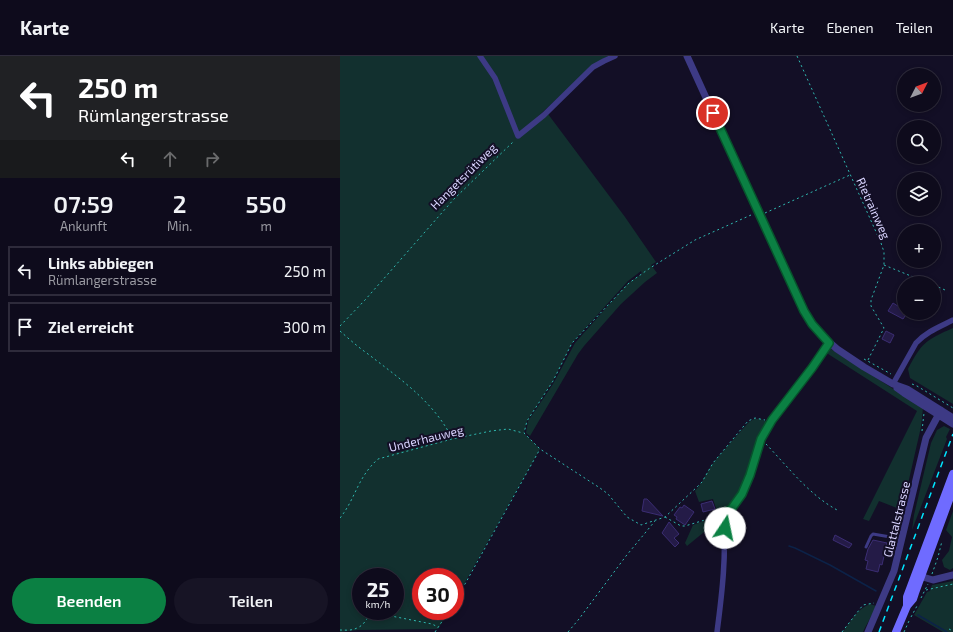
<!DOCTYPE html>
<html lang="de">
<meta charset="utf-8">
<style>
body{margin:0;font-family:"Exo 2",sans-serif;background:#171425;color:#f1f3f6;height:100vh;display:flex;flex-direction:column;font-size:15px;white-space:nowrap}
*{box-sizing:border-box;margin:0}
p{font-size:13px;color:#9b9ba3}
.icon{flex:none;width:22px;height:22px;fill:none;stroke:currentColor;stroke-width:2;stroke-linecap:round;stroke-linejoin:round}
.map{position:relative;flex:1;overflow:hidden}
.sheet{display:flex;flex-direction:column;background:#0e0b1c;width:340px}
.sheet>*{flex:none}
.guide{background:#202124;color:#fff;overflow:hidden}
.needle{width:26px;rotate:48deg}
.tools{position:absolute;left:557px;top:12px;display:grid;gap:8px}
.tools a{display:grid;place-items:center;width:44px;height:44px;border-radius:50%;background:#0e0b1c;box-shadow:0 2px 6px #0003,0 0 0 1px #2e2b3b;font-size:20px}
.speed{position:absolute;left:12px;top:512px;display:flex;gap:8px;font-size:20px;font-weight:700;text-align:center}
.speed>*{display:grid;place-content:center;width:52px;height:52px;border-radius:50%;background:#0e0b1c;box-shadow:0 2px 6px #0003,0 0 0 1px #2e2b3b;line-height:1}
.speed small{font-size:10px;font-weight:400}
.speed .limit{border:6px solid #d22;background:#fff;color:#111}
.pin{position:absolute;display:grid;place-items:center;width:34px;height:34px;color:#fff;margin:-17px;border:2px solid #fff;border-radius:50%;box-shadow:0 1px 4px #0007}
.me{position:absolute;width:44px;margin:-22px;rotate:11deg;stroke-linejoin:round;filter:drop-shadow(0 0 3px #0008)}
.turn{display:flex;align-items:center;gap:14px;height:84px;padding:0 12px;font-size:18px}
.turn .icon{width:52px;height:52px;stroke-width:2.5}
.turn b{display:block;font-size:28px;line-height:34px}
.lanes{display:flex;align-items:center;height:38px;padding:0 12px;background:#0003;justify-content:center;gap:20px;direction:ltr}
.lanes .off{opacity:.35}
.eta{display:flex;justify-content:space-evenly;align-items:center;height:68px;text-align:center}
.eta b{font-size:24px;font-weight:600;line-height:28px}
.primary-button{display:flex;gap:8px;margin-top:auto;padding:8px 12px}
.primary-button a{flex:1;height:46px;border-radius:24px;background:#0b8043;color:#fff;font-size:16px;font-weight:600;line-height:46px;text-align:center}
.primary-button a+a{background:#171425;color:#f1f3f6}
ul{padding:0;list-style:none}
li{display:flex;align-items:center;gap:12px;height:50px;margin:0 8px 6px;padding:0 4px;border:2px solid #2e2b3b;border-radius:0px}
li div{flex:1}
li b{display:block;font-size:15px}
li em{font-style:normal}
header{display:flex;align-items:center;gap:24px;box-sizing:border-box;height:56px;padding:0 20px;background:#0e0b1c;border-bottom:1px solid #2e2b3b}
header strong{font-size:19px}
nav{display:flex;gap:22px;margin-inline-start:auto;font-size:14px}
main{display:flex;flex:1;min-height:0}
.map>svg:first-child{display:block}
</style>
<header>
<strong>Karte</strong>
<nav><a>Karte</a><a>Ebenen</a><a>Teilen</a></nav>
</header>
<main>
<section class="sheet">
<div class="guide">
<div class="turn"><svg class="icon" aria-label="left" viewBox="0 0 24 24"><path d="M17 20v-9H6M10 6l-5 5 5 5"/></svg><div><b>250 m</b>Rümlangerstrasse</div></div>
<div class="lanes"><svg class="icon" aria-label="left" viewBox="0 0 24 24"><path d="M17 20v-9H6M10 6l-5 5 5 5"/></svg><svg class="icon off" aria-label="ahead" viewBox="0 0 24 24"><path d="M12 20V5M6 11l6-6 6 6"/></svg><svg class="icon off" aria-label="right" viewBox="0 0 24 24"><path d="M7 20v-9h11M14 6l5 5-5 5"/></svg></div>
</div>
<div class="eta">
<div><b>07:59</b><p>Ankunft</p></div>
<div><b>2</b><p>Min.</p></div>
<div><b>550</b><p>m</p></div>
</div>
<ul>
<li><svg class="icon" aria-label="left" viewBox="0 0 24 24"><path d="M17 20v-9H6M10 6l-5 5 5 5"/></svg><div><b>Links abbiegen</b><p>Rümlangerstrasse</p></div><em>250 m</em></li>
<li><svg class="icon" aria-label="arrive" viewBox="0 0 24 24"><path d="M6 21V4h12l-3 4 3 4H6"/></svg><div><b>Ziel erreicht</b></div><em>300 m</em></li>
</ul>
<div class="primary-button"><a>Beenden</a><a>Teilen</a></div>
</section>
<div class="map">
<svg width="613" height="576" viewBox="0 0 613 576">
<rect width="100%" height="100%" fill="#130f26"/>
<path fill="#12302f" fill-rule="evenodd" d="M0,0H269L253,9L177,80L208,58L285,161L316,206L311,209L317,217L305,226L281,248L244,290L238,298L190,380L186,377L188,365L213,328L235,287L288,227L302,218L301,215L288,225L232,287L213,325L187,365L184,377L200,393L115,544V521H81V555H109L98,573L18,574L0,576ZM21,521H55V555H21Z
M613,272V348L570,322L568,313C582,286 586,284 613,272Z
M491,293L583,352L581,371L562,454L539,445L529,465L523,463L577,355L485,296Z
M414,363H420L429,366L401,437L391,451L381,457L377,455L373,443L359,446L355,435C363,427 366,416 374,406C385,393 397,379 409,366Z
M604,370L610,373L606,381L607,383L572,474L574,459L591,387L597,374Z
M613,455V512L610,514L604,511L602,504L609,495L612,481L606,474Z
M380,459L383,489L369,472L347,490L345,487L353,469Z
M613,525V576H603L574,559L587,536L590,535L592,529Z
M530,548L536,550C532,560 527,567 523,576H503C510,566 518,552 530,548Z"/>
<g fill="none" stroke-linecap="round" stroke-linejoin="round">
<path stroke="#0c2248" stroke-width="1.5" d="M449,490L455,492L490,509L536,535
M578,559L607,576"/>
</g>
<path fill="#241b47" stroke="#3b2d73" d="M564,246V257H567L563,263L548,255L553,247L561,252Z
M546,275L554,279L550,287L542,283Z
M304,443H307L323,460L302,455Z
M372,445L375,453L363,456L361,448Z
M344,449L354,456L345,469L336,463L337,461L334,459L340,451L342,452Z
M329,466L339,478L334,482L339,487L335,491L322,477Z
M495,479L512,488L509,492L493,484Z
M533,484L547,487L542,509L540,508L538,516L526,513L528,505L525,504L528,493Z"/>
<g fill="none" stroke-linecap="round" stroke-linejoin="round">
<path stroke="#2fb8b0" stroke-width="1" stroke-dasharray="2 3" stroke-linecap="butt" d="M457,0L541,187L544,196V209L531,244V250L544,272L528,304
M425,157L510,119
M411,159L355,184L310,212L289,227L232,287L213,325L187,365L184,377L200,393L260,432L268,438L287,461L301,469L325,461L357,431L362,426L373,407L408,365L415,362L425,364
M544,209L588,227
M594,229L605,234
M0,270L25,244L114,143L174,85
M0,275C9,283 18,291 28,298C60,323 93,345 112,382
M524,303L551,318
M572,328L577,330L613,352
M582,375L584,357
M426,388C448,411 470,440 499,455
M325,461L341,470H345L378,460
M0,462C16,442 17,422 38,403L112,383L151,375L168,373L183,377
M592,518L598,501L602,485
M586,534L613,528
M581,542L588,528
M115,546L200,393
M571,561L577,550
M609,573L613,575
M0,574C5,574 11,575 17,572C29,567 23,558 41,558L92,568L98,571
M95,576L109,555
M228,576L239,563L286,500L315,465
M502,576L523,549L534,547
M564,576L569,565"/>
<path stroke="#3d3a85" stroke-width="3" d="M526,491L531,480L533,478L562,483"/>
<path stroke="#3d3a85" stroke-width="5.5" d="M140,0L155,22L178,80L204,59L253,11L264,5L275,0
M553,328L576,287C586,276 599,271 613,264
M377,576C382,538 387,496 383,458L392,452L402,438L410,419L421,383L432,364L472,312L489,287"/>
<path stroke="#3d3a85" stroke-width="7" d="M347,0L456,239L472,268L481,279L497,293L524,311L553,328L567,333L613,362
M557,332L564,337L613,368
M576,519L593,524L613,519
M528,576L554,515L586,382L601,354"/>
<path stroke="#6f6bff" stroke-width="8" d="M567,550V541L613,418
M556,576L567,550L573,543L575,537L613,433"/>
<path stroke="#00e5ff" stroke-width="1.5" stroke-dasharray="6 5" stroke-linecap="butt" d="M539,576L613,378"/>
</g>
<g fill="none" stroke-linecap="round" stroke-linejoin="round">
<defs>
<path id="route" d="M373,57L464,255L472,268L489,287L472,312L432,364L421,383L410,419L402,438L392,452L384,458L385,472"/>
</defs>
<use href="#route" stroke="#07532c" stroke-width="10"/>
<use href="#route" stroke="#0b8043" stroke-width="7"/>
</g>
<g text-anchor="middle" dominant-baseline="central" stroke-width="4" stroke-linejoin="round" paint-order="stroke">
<g font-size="12" fill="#d9d4ff" stroke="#130f26">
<text transform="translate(123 120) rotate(-45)">Hangetsrütiweg</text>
<text transform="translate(534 152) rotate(66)">Rietrainweg</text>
<text transform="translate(86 382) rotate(-14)">Underhauweg</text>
<text transform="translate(556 463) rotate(-76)">Glattalstrasse</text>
</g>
</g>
</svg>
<div class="tools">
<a><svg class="needle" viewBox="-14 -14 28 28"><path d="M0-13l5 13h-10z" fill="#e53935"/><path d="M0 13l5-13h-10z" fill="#9b9ba3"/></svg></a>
<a><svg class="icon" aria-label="search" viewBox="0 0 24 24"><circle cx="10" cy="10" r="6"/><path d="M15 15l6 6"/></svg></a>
<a><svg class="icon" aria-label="layers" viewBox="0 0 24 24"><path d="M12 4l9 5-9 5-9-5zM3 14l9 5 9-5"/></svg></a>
<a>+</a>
<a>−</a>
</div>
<div class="speed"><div>25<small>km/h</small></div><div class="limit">30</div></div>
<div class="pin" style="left:373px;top:57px;background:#d93025"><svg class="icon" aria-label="arrive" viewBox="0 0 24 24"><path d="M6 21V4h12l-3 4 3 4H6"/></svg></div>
<svg class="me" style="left:385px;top:472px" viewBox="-20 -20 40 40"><circle r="19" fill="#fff"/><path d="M0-13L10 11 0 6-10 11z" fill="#0b8043"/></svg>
</div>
</main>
